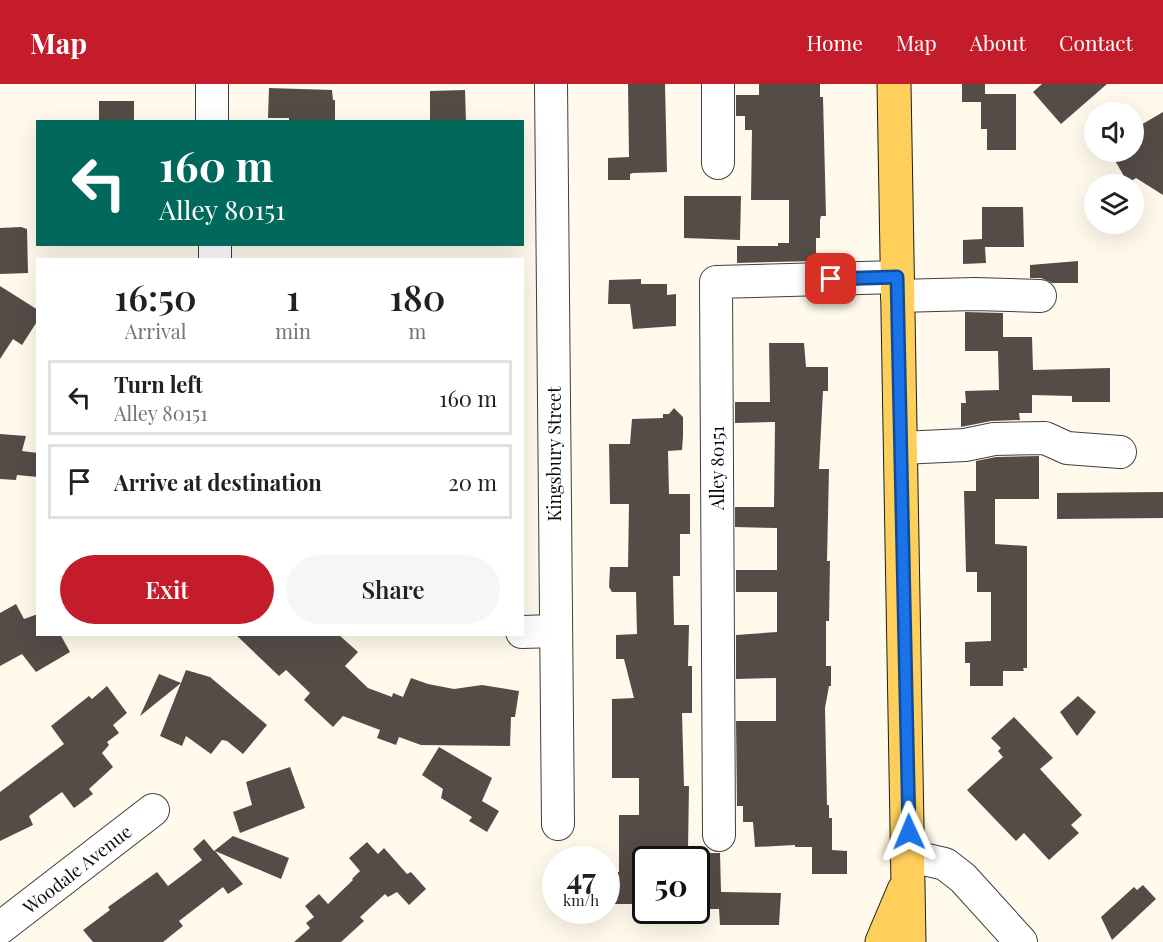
<!DOCTYPE html>
<style>
body{margin:0;font-family:"Playfair Display",serif;background:#f6f6f6;color:#202124;height:100vh;display:flex;flex-direction:column;font-size:22px;white-space:nowrap}
*{box-sizing:border-box;margin:0}
p{font-size:20px;color:#757577}
.icon{flex:none;width:33px;height:33px;fill:none;stroke:currentColor;stroke-width:2;stroke-linecap:round;stroke-linejoin:round}
.map{position:relative;flex:1;overflow:hidden}
.sheet{position:absolute;left:36px;top:174px;width:488px;height:378px;display:flex;flex-direction:column;background:#fff;border-radius:0px;box-shadow:0 6px 24px #0002}
.sheet>*{flex:none}
.hud{position:absolute;left:36px;top:36px;width:488px;height:126px;border-radius:0px;box-shadow:0 6px 24px #0002;background:#00695c;color:#fff;overflow:hidden}
.fabs{position:absolute;left:1084px;top:18px;display:grid;gap:12px}
.fabs a{display:grid;place-items:center;width:60px;height:60px;border-radius:50%;background:#fff;box-shadow:0 6px 24px #0002;font-size:30px}
.speed{position:absolute;left:542px;top:762px;display:flex;gap:12px;font-size:30px;font-weight:700;text-align:center}
.speed>*{display:grid;place-content:center;width:78px;height:78px;border-radius:50%;background:#fff;box-shadow:0 6px 24px #0002;line-height:1}
.speed small{font-size:15px;font-weight:400}
.speed .limit{border:3px solid #111;border-radius:9px;background:#fff;color:#111}
.pin{position:absolute;display:grid;place-items:center;width:51px;height:51px;color:#fff;margin:-26px;border-radius:12px;box-shadow:0 3px 9px #0006}
.me{position:absolute;width:66px;margin:-33px;rotate:359deg;stroke-linejoin:round;filter:drop-shadow(0 0 4px #0008)}
.turn{display:flex;align-items:center;gap:21px;height:126px;padding:0 24px;font-size:27px}
.turn .icon{width:78px;height:78px;stroke-width:2.5}
.turn b{display:block;font-size:42px;line-height:51px}
.eta{display:flex;justify-content:space-evenly;align-items:center;height:102px;text-align:center}
.eta b{font-size:36px;font-weight:600;line-height:42px}
.cta{display:flex;gap:12px;margin-top:auto;padding:12px 24px}
.cta a{flex:1;height:69px;border-radius:36px;background:#c51c2c;color:#fff;font-size:24px;font-weight:600;line-height:69px;text-align:center}
.cta a+a{background:#f6f6f6;color:#202124}
ul{padding:0;list-style:none}
li{display:flex;align-items:center;gap:18px;height:75px;margin:0 12px 9px;padding:0 12px;border:3px solid #e0e0e0;border-radius:0px}
li div{flex:1}
li b{display:block;font-size:22px}
li em{font-style:normal}
header{display:flex;align-items:center;gap:36px;box-sizing:border-box;height:84px;padding:0 30px;background:#c51c2c;color:#fff}
header strong{font-size:28px}
nav{display:flex;gap:33px;margin-inline-start:auto;font-size:21px}
.map>svg:first-child{display:block}
</style>
<header>
<strong>Map</strong>
<nav><a>Home</a><a>Map</a><a>About</a><a>Contact</a></nav>
</header>
<div class="map">
<svg width="1163" height="858" viewBox="0 0 1163 858">
<rect width="100%" height="100%" fill="#fffaeb"/>
<path fill="#554c48" d="M628,0H665L667,88L633,89L630,90V96H608V74L629,73Z
M759,0H820V13H823L826,132H821L820,136V154H816V177L737,179V162H778V159H789V116H751L752,46H745V32H736V11H759Z
M962,0H985V10H1016V66H987V45H981V18H962Z
M1042,0H1107L1061,40L1033,8Z
M269,4L332,6L333,16H335V38H289V34H268Z
M465,6L466,38H430V7Z
M99,17H134V38H99Z
M1163,28V111L1136,94L1128,99L1110,68H1134V45Z
M684,112H741L740,156L684,154Z
M982,123H1023L1024,163H985L986,179L963,180V156L982,155Z
M21,143L27,145L28,189L0,190V144Z
M1078,177V199H1052L1041,194H1030V181Z
M641,195V200H667V211L676,210V242L633,245L630,220H608L609,196Z
M0,202L38,226V236L22,261L13,255L0,275Z
M965,228L1003,229V253H1032L1033,286L1110,284V318H1072V312L1032,311V329H1019L1020,336L991,337L961,343V319H966L965,307L999,306L998,267H965Z
M769,259H804L806,283H828V307H823L819,385H829L827,477H830L829,537H826V582H831V602H829L825,624L827,721H829V734H832V766L847,767V790H812V763H795V761L755,763L753,738H743V722H737L736,637H776V594L736,595V551L777,548V508H736V486H777V444L735,443V423H774L775,338L735,339V318H770Z
M674,324L683,333V352L682,366L668,367L669,410H690V450H680V492H673L674,541H689L688,582H692V629H682L684,702H689L688,765L645,764V820H606V788H619V731H639V694H612V615L634,614L624,575H616V551L637,550L636,508H612L609,503L610,483H628L629,420H610L609,360H630L632,335L663,334V330H669Z
M0,350L26,352L22,367L38,369V393L17,391L16,396L0,395Z
M1039,372V415H995V460L1027,462V584H1023L1024,587H1003V602H970V579H965V558L991,557V508H977V488H966L964,407H976V377L996,373Z
M1163,408V434L1057,435V409Z
M16,520L24,535L38,530V550H60L70,568L36,588L22,570L0,582V529Z
M235,550H338L358,568L345,582L368,604L392,613L393,609L403,613L411,594L428,600L454,605L482,601L519,607L515,633H511L510,662L421,661L399,653L396,661L377,654L380,646L343,632L333,643L304,616L310,609L286,586L279,592Z
M186,586L210,593L267,641L243,670L227,657L222,656L211,670L186,652L182,662L160,652Z
M159,590L181,599L140,632Z
M107,602L127,629L113,641L119,649L107,658L109,661L102,669L113,683L89,705L93,710L74,724L62,708L29,732L33,741L0,757V708L64,660L51,642L89,612L92,615Z
M1078,612L1096,628L1077,652L1060,628Z
M1014,633L1053,674L1040,685L1082,731L1071,741L1079,749L1049,776L1024,749L1016,757L967,706L1003,673L998,667L1001,664L991,654Z
M439,663L492,694L482,717L499,727L487,748L469,737L472,733L441,714L443,705L422,691Z
M290,683L305,724L240,749L233,728L252,721L246,698Z
M233,752L289,774L281,795L215,767L243,800L228,810L223,803L179,837L183,842L163,858H93L83,846L110,826L108,823L157,788L168,802L184,790L202,776L193,765L204,755L214,767Z
M367,758L378,770L384,764L407,790L411,788L426,805L409,821L397,808L388,813L385,810L360,833L364,837L341,858H294L310,844L306,839L314,833L305,822L319,810L328,820L353,796L352,795L360,787L349,774Z
M696,769H720L721,808L781,809L779,841H720L719,825H696Z
M1143,801L1156,815L1112,856L1101,833L1134,803L1137,806Z"/>
<g fill="none" stroke-linecap="round" stroke-linejoin="round">
<defs>
<path id="minor" d="M212,0V38
M551,0L558,740
M718,0V79
M215,160V176
M897,212L975,210L1040,212
M901,364L965,361L994,355L1045,354L1067,364L1120,368
M522,548L555,547
M719,751L716,198L897,193
M910,772L945,780L963,794L1021,858
M0,844L153,726"/>
<path id="major" d="M894,0L909,858
M882,858L904,806"/>
</defs>
<use href="#minor" stroke="#3f3f3f" stroke-width="34"/>
<use href="#major" stroke="#1d1d1d" stroke-width="35"/>
<use href="#minor" stroke="#fff" stroke-width="32"/>
<use href="#major" stroke="#ffcf5b" stroke-width="33"/>
</g>
<g fill="none" stroke-linecap="round" stroke-linejoin="round">
<defs>
<path id="route" d="M831,195L897,193L909,748"/>
</defs>
<use href="#route" stroke="#114b97" stroke-width="15"/>
<use href="#route" stroke="#1a73e8" stroke-width="10"/>
</g>
<g text-anchor="middle" dominant-baseline="central" stroke-width="6" stroke-linejoin="round" paint-order="stroke">
<g font-size="18" fill="#0c0c0c" stroke="#fff">
<text transform="translate(554 370) rotate(-90)">Kingsbury Street</text>
<text transform="translate(717 384) rotate(-90)">Alley 80151</text>
<text transform="translate(77 785) rotate(-38)">Woodale Avenue</text>
</g>
</g>
</svg>
<div class="fabs">
<a><svg class="icon" aria-label="sound" viewBox="0 0 24 24"><path d="M4 9h4l5-4v14l-5-4H4zM17 9q2 3 0 6"/></svg></a>
<a><svg class="icon" aria-label="layers" viewBox="0 0 24 24"><path d="M12 4l9 5-9 5-9-5zM3 14l9 5 9-5"/></svg></a>
</div>
<div class="speed"><div>47<small>km/h</small></div><div class="limit">50</div></div>
<div class="pin" style="left:831px;top:195px;background:#d93025"><svg class="icon" aria-label="arrive" viewBox="0 0 24 24"><path d="M6 21V4h12l-3 4 3 4H6"/></svg></div>
<svg class="me" style="left:909px;top:748px" viewBox="-20 -20 40 40"><path d="M0-17L14 15 0 8-14 15z" fill="#1a73e8" stroke="#fff" stroke-width="4"/></svg>
<div class="hud">
<div class="turn"><svg class="icon" aria-label="left" viewBox="0 0 24 24"><path d="M17 20v-9H6M10 6l-5 5 5 5"/></svg><div><b>160 m</b>Alley 80151</div></div>
</div>
<section class="sheet">
<div class="eta">
<div><b>16:50</b><p>Arrival</p></div>
<div><b>1</b><p>min</p></div>
<div><b>180</b><p>m</p></div>
</div>
<ul>
<li><svg class="icon" aria-label="left" viewBox="0 0 24 24"><path d="M17 20v-9H6M10 6l-5 5 5 5"/></svg><div><b>Turn left</b><p>Alley 80151</p></div><em>160 m</em></li>
<li><svg class="icon" aria-label="arrive" viewBox="0 0 24 24"><path d="M6 21V4h12l-3 4 3 4H6"/></svg><div><b>Arrive at destination</b></div><em>20 m</em></li>
</ul>
<div class="cta"><a>Exit</a><a>Share</a></div>
</section>
</div>
